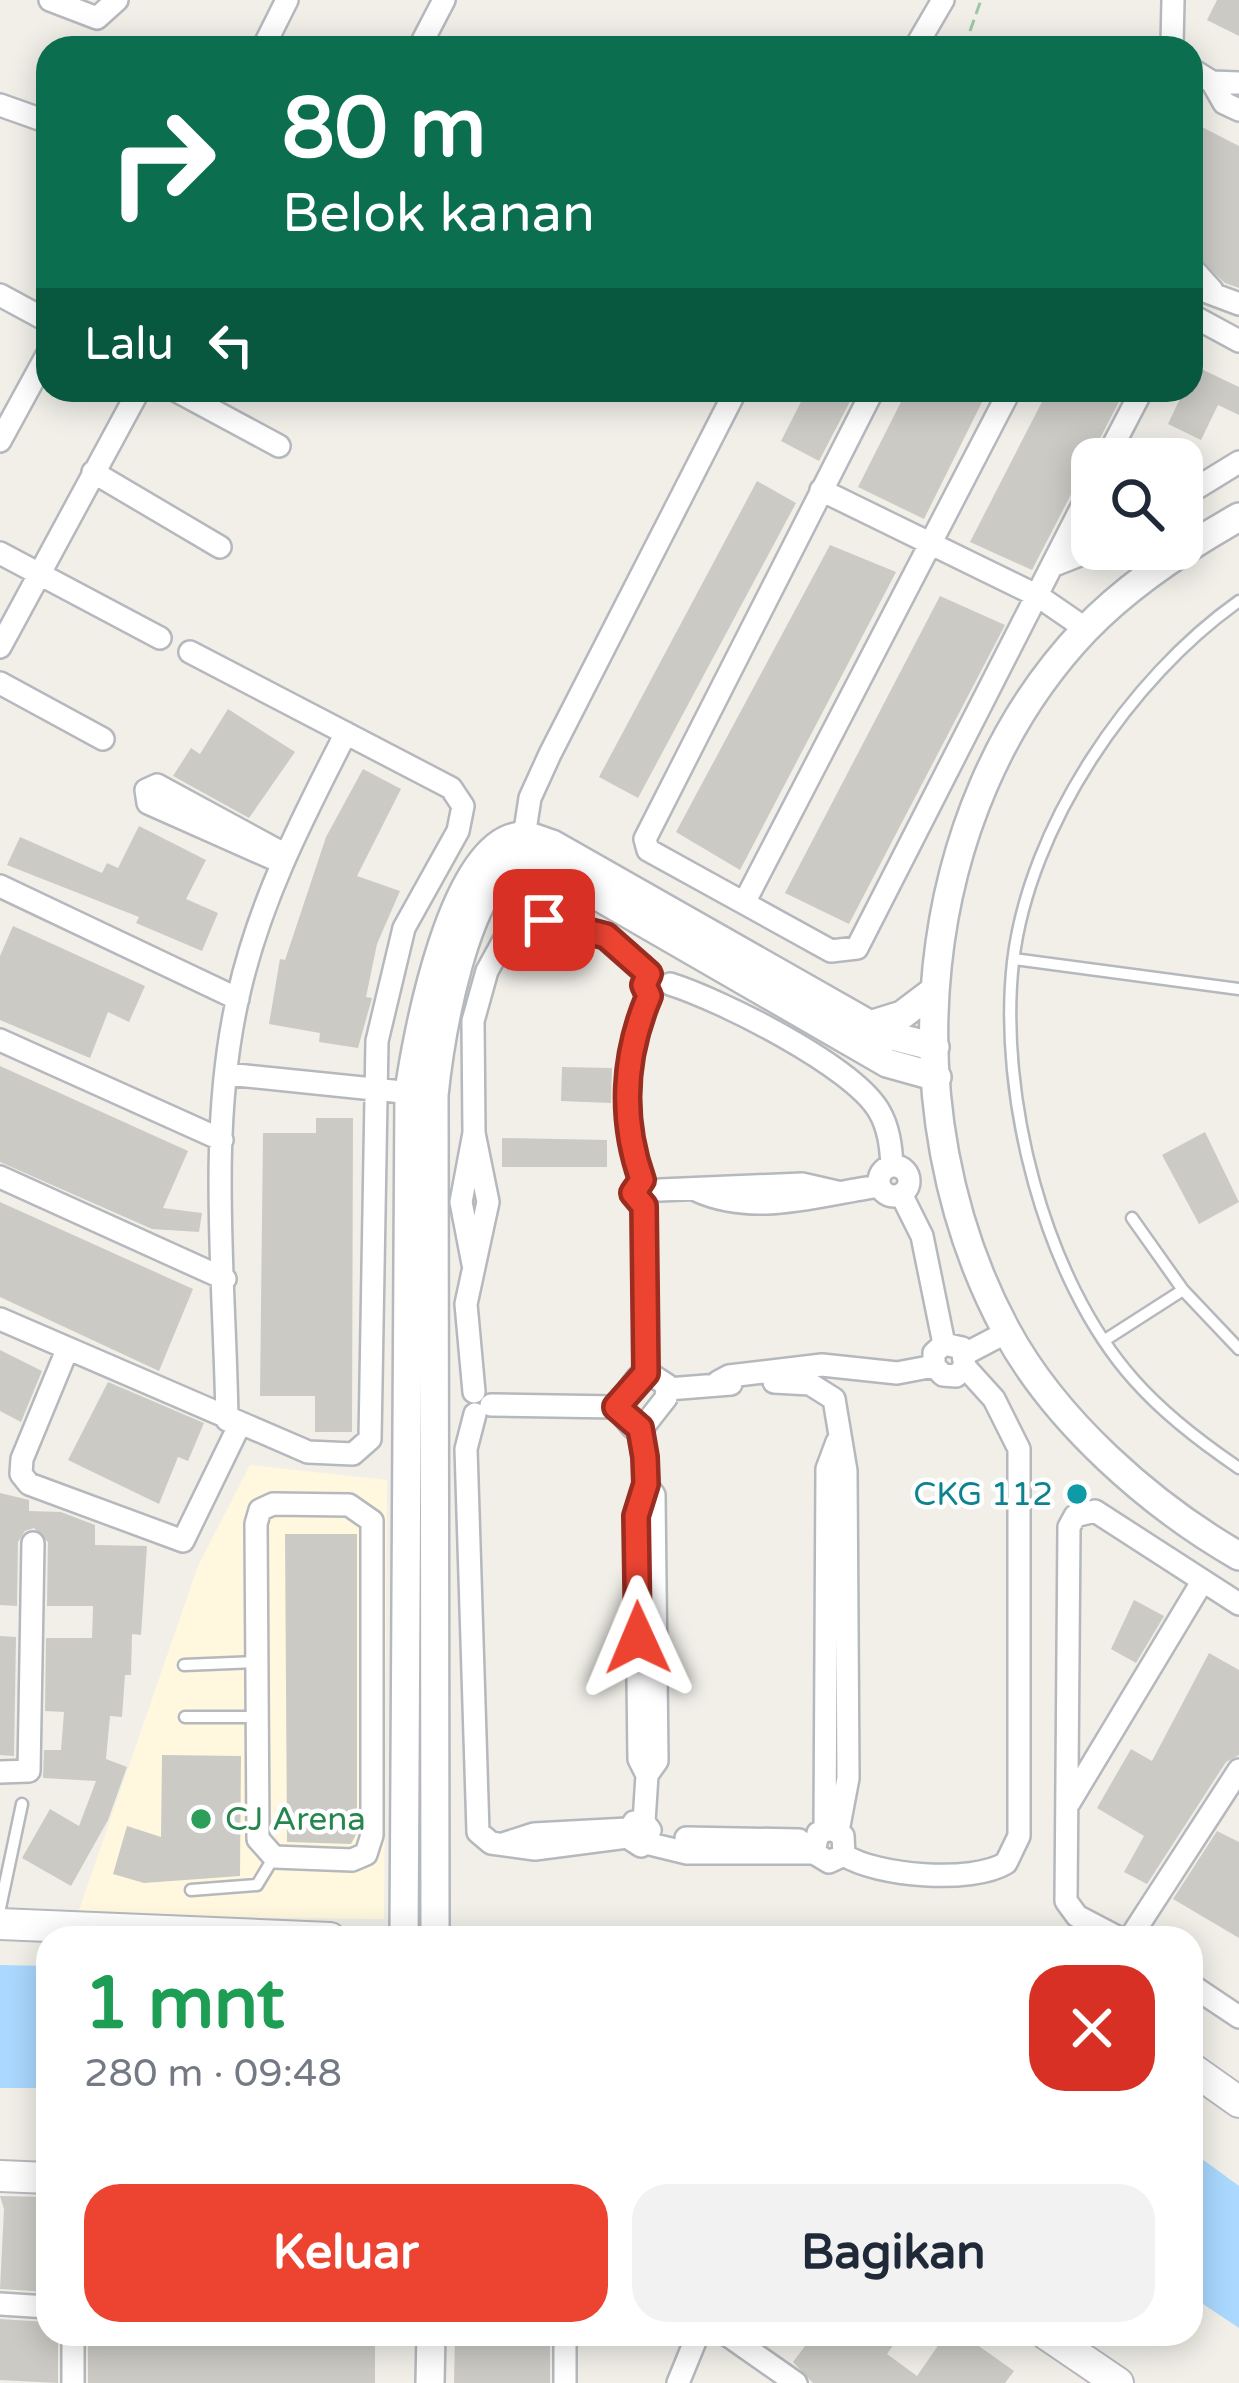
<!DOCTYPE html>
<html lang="id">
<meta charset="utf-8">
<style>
body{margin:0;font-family:"Varela Round",sans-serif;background:#f2f2f3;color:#1f2937;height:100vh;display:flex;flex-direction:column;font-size:45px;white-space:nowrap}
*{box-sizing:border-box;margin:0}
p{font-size:39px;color:#747a83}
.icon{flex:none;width:66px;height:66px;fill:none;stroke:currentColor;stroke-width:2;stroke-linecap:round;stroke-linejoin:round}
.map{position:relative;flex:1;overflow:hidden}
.sheet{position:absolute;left:36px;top:1926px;width:1167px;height:420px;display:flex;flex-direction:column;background:#fff;border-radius:36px;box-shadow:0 6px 30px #0003}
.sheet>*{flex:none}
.hud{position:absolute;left:36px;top:36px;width:1167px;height:366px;border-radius:36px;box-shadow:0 6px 30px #0003;background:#0b6e4f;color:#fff;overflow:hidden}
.buttons{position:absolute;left:1071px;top:438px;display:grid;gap:24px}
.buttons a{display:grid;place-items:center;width:132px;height:132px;border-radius:24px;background:#fff;box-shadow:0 6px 30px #0003;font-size:60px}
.pin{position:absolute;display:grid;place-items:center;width:102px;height:102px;color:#fff;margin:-51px;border-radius:24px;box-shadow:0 6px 18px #0006}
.me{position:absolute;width:132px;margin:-66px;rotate:359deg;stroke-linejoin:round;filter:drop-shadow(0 0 9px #0008)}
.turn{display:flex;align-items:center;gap:42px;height:252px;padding:0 48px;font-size:54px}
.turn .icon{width:156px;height:156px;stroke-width:2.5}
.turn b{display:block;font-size:84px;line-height:102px}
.then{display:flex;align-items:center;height:114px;padding:0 48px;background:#0003;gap:24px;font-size:45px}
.round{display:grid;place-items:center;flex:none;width:126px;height:126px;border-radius:36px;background:#f2f2f3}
.headline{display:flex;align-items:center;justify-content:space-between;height:204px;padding:0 48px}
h1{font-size:72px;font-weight:700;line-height:90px;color:#1e9e55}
.button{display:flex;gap:24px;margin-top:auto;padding:24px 48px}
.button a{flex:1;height:138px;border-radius:36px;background:#ed4432;color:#fff;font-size:48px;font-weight:700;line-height:138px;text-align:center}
.button a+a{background:#f2f2f3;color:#1f2937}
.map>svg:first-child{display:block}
</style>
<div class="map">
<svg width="1239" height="2383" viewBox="0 0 1239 2383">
<rect width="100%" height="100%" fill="#f1efe8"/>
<path fill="#fff8df" d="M250,1465L387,1480L384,1919L77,1916L198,1566Z"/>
<path fill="#aad8ff" d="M0,1965L48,1966V2088H0Z
M1191,2151L1239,2186V2328L1191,2296Z"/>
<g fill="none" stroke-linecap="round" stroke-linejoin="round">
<path stroke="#aad8ff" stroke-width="6" d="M419,1666L421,1601
M418,1864V1925"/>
</g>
<path fill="#cccac5" d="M1217,0H1239V36L1207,20Z
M1196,124L1239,146V288L1225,283L1191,252V134Z
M1195,366L1239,387V415L1218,405L1201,440L1168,424L1184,390H1191Z
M807,390H856L819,461L781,441Z
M907,390H988L924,519L858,487Z
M1048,390H1125L1032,570L970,542Z
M757,481L796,503L638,798L599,777Z
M830,545L896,572L740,870L676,832Z
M940,596L1005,625L849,924L785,893Z
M228,709L295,752L249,818L173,776L191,748L200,754Z
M363,769L401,789L357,876L400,891L377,944L366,997L372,998L358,1048L319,1042L320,1033L269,1024L280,959L285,960L326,837Z
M139,826L206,860L186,899L218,913L202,951L136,923L139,917L7,865L20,837L102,873L107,863L118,868Z
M13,926L145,986L129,1022L108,1012L90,1058L0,1020V956Z
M0,1066L188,1151L163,1208L202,1213L199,1232L152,1229L0,1162Z
M562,1067L612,1068L611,1103L561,1101Z
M316,1118H353L352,1432H315V1396H260L263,1133H316Z
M1205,1132L1239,1202L1199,1224L1162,1155Z
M502,1138L607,1140V1167H502Z
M0,1202L193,1289L159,1371L0,1297Z
M0,1350L42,1371L21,1422L0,1411Z
M108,1382L204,1423L188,1461L178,1457L159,1504L68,1460Z
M0,1493L29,1500V1511L61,1512L95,1525V1545L147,1546L141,1635L132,1634L131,1675H125L122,1717L110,1716L106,1759L127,1767L108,1820L71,1886L22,1858L50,1809L79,1826L96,1781L43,1778L44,1750H61L64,1712L45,1711L46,1638H92L93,1606H47L48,1542L34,1528L25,1531L18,1542L17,1606L0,1605Z
M285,1534H357V1833L351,1844L287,1842Z
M1134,1600L1164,1616L1136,1663L1111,1649Z
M0,1636L16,1637L14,1756L0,1755Z
M1209,1653L1239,1670V1755L1226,1762L1147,1884L1124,1872L1144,1836L1097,1808L1131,1749L1152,1761Z
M162,1755L241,1756L240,1876L144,1883L113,1874L127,1826L161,1837Z
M1217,1831L1239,1842V1938L1173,1899Z
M0,2196L48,2197V2292L0,2289L4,2209Z
M0,2319L48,2322V2334H58V2383L0,2380Z
M88,2334H375V2383H88Z
M455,2334H550V2383H454Z
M814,2334H901L887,2354L917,2376L946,2334H962L1014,2371L1005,2383H813L793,2362Z"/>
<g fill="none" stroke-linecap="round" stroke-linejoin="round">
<defs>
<path id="service" d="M1239,601C1130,678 1029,826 1013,962C998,1095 1044,1279 1134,1380C1164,1414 1202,1443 1239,1468
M1014,959L1239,989
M1132,1218L1183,1290
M1105,1340L1183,1290L1239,1349
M184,1665L257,1662
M185,1717H257
M191,1890L257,1885L274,1857
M0,1908L22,1804"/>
<path id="minor" d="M50,0L97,18L117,0
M1172,45L1173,0
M263,48L287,0
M419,48L444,0
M915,48L943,0
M1191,69L1212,82L1239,83
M1212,82L1224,103L1239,110
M0,105L48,122
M1191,267L1212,290
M1191,286L1239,304
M0,295L48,321
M1191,315L1239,341
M175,390L279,446
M873,390L645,839L648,850L831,951L857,948L1092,487
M0,441L48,353
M1106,459L1142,390
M93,472L220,547
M821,490L1038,596L1086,629
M1182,497L1239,462
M0,553L160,638
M1052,566L1095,549
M0,647L139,390
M0,683L103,739
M522,850L530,798L550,754L736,390
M281,862L148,803L146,790L157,785L284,854
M0,886L238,999
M744,903L1010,390
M670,984C721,1000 853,1066 879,1111C889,1128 891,1147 892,1166
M0,1040L222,1140
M227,1074L422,1094
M879 1181a15 15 0 1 1 30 0a15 15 0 1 1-30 0Z
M0,1177L225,1279
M642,1180C620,1119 624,1055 649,996
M660,1190L802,1184L837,1192
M698,1191C757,1217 820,1194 880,1186
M901,1194L922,1236L944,1344
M644,1206L646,1373
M473,1264L461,1202L474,1133
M0,1319L308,1452L353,1454L370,1439L377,1041L404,928L458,831L463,806L451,788L190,652
M67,1350L22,1459L21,1474L29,1484L183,1541L239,1426
M965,1354L1007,1332
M650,1374L667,1385L666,1398L644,1426L632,1427L616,1407L638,1377Z
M718,1382L729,1376L822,1365L897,1373L934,1366
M774,1382L810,1384L834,1399
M668,1389L731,1384
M474,1392L466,1304L488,1202L474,1133L473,1021L487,971L504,940L544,920L606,936L649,974
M834,1399L846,1471L848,1778L838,1831
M491,1405L616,1407
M475,1414L466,1449L478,1832L491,1843L535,1849L627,1837L641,1846L650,1830L644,1822H634L627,1837
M227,1420C225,1282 207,1133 238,997C259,902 302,819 346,733
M640,1428L646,1484L654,1495L657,1761L647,1775
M273,1504L349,1505L372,1521V1835L366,1854L352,1860L274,1857L258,1839L256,1524L260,1510Z
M0,1772L29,1771L33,1543
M1069,1803L1202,1582
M644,1822L647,1775L639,1759L636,1516L646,1484
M825,1829L827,1469L837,1442
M686,1838L799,1840
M506,1843L534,1834L627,1829
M646,1843L687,1853H814L829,1862L844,1855L843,1836L832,1829L818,1833L814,1853
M844,1855C876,1876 972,1884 1006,1863L1019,1836V1449L994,1399L965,1367L962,1348L944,1344L934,1353V1366L943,1375L956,1376L965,1367
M1119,1938L1077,1916L1066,1901L1069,1527L1075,1516L1095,1511L1239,1604
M1130,1938L1239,1770
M1191,1985L1239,2017
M0,2304L48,2307
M726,2334L796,2383
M73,2383V2334
M565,2383V2334
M678,2383L698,2334"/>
<path id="tertiary" d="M1239,517C1186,547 1128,585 1085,630C913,811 889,1113 1006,1330C1055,1421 1150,1505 1239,1556
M870,1025L902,1015L935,990
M404,1938L409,1092C416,1040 453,835 524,836C533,836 544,842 552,844L888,1035L935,1047
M435,1938L434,1095C440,1038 464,883 521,857L542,864L887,1063L937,1077
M430,2383L431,2334"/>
<path id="secondary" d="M0,1924L330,1938
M1191,2068L1239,2102
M0,2176L48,2178
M1046,2334L1118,2383"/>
</defs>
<use href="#service" stroke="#b5b8bc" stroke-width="15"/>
<use href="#minor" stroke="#b5b8bc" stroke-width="26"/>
<use href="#tertiary" stroke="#b5b8bc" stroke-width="32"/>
<use href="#secondary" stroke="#b6babf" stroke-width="34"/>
<path stroke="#9bc8a9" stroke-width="3" stroke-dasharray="12 6" stroke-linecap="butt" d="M964,48L981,0"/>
<use href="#service" stroke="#fff" stroke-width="10"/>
<use href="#minor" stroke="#fff" stroke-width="21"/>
<use href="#tertiary" stroke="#fff" stroke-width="27"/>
<use href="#secondary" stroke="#fff" stroke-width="30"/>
</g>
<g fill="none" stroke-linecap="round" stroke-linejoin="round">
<defs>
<path id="route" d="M544,920L606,936L649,974L644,985L649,996C624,1055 620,1118 642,1180L633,1193L644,1206L646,1373L616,1407L640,1428L645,1457L646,1484L636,1516L638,1638"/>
</defs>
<use href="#route" stroke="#9a2c20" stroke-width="30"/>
<use href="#route" stroke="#ed4432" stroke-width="21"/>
</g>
<circle fill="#0f9aa8" stroke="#fff" stroke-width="4.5" cx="1077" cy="1494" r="12"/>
<circle fill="#2e9e5b" stroke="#fff" stroke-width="4.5" cx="201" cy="1819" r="12"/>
<g text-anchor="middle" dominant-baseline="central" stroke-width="9" stroke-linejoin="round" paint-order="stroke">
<g font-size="33" fill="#0d838f" stroke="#fff" text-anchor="end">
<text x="1053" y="1494">CKG 112</text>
</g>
<g font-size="33" fill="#27864d" stroke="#fff" text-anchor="start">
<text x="225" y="1819">CJ Arena</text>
</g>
</g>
</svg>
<div class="buttons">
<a><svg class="icon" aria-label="search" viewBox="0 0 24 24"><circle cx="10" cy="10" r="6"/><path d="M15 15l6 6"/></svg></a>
</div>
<div class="pin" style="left:544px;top:920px;background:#d93025"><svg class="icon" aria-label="arrive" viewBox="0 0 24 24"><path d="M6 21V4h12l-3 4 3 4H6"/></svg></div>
<svg class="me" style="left:638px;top:1638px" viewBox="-20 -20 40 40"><path d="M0-17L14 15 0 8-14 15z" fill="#ed4432" stroke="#fff" stroke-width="4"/></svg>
<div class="hud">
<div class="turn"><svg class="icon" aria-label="right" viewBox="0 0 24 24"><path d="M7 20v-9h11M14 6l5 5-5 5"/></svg><div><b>80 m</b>Belok kanan</div></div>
<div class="then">Lalu<svg class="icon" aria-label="left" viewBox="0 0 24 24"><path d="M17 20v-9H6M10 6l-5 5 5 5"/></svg></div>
</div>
<section class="sheet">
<div class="headline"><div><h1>1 mnt</h1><p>280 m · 09:48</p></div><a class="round" style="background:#d93025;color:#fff"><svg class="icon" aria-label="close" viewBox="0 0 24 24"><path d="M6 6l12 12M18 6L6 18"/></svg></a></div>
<div class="button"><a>Keluar</a><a>Bagikan</a></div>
</section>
</div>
